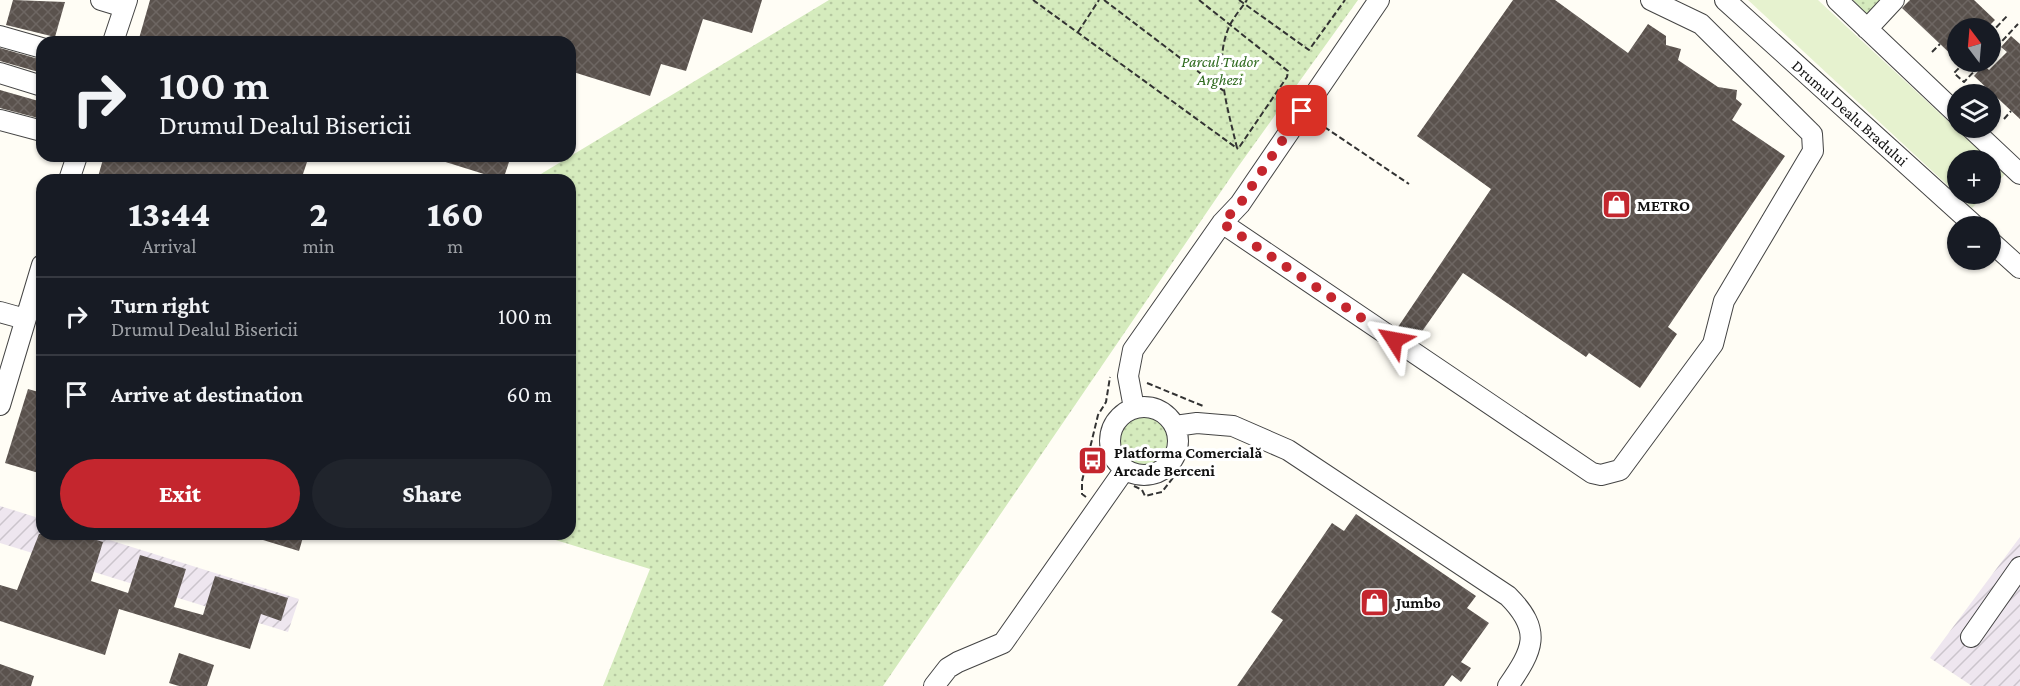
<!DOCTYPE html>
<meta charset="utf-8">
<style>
body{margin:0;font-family:"Crimson Pro",serif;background:#20242c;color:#f1f3f6;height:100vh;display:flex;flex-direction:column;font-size:22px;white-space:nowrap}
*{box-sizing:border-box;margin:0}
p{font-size:20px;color:#9ea1a6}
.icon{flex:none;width:33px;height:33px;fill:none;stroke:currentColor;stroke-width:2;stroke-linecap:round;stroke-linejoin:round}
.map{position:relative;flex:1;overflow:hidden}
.side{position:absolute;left:36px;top:174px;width:540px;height:366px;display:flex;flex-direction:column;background:#171b24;border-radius:18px;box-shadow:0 2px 4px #0004}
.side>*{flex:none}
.hud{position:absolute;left:36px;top:36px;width:540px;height:126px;border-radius:18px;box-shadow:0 2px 4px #0004;background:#171b24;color:#f1f3f6;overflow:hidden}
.needle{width:39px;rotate:344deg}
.controls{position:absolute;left:1947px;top:18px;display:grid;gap:12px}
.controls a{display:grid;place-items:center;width:54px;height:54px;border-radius:50%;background:#171b24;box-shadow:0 2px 4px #0004;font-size:30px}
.pin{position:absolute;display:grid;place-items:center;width:51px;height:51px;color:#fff;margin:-26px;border-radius:12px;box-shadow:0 3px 9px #0006}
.me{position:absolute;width:66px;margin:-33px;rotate:304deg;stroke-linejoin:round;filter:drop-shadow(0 0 4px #0008)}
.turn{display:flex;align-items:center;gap:21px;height:126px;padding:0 24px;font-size:27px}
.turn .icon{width:78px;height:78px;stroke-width:2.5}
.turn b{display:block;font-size:42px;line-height:51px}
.eta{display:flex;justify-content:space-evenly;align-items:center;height:102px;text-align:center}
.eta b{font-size:36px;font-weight:800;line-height:42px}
.button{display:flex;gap:12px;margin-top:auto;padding:12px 24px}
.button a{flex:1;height:69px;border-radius:36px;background:#c4262e;color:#fff;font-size:24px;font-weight:800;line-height:69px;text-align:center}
.button a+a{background:#20242c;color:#f1f3f6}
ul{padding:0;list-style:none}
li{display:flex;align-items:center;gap:18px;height:78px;padding:0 24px;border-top:2px solid #363941}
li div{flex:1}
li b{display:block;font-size:22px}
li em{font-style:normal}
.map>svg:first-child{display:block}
</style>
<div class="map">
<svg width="2020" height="686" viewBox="0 0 2020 686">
<defs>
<pattern id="industrial-furrows" width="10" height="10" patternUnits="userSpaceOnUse" patternTransform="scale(1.5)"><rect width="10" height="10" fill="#eee6ef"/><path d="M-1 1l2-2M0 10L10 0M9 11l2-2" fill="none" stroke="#cbc4cc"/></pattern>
<pattern id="grass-dots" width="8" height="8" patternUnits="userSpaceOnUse" patternTransform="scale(1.5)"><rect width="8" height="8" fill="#d5ebbd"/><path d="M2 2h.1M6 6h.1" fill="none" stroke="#b6c8a1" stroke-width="1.8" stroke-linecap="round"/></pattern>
<pattern id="building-cross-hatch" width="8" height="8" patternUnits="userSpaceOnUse" patternTransform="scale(1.5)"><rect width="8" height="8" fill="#5a524d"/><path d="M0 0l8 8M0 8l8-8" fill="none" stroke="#6d6662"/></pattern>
</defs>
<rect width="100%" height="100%" fill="#fffdf5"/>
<path fill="url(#industrial-furrows)" d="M0,506L42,519V534H90L299,599L288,632L0,543Z
M2020,537V686H1972L1930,658Z"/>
<path fill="url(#grass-dots)" d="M829,0H1358L1235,171L883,686H603L650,569L536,534H570V180H531Z
M1853,0H1881L1867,15Z
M1115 440a29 29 0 1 1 58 0a29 29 0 1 1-58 0Z"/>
<path fill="#e6f2cf" d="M1748,0H1818L2005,174L1991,189L1990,160H1958V194H1986L1972,208Z"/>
<path fill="url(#building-cross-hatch)" d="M13,0L65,2L55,37L6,25Z
M150,0H762L752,33L703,19L686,71L661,64L650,96L570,71V42H138Z
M1513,0H1555L1628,53L1648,24L1666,36V45L1681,49L1678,60L1718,87L1737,90L1736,99L1742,104L1732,120L1785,156L1668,327L1677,334L1640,388L1589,353L1586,357L1463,273L1416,340L1398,327L1491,189L1417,136Z
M1910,0H1974L1995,20L1987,28H1958V61L1902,8Z
M2011,36L2020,44V119L1974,76L1984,65L1989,70L2007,52L2001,47Z
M0,48L42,60V73L0,61Z
M0,90L42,102L38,118L0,108Z
M104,156H309L301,180H97Z
M436,156H511L503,180L436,159Z
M28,389L42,393V474L5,463Z
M1356,514L1476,596L1467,608L1489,623L1461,662L1471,668L1461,682L1452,675L1444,686H1237L1283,620L1271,612L1332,523L1344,531Z
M39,534H77L103,542L91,581L128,593L140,555L186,569L174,607L203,615L215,576L288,598L281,621L261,614L250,649L119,609L105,655L0,621V585L17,590Z
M254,534H304L299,551L253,537Z
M179,653L214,665L207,686H179L169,683Z
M0,664L34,676L31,686H0Z"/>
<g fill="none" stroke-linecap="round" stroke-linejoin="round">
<defs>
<path id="minor" d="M101,0L124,7
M1725,0L1975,226
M1837,0L1958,115
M1867,29L1894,0
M0,36L42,48
M113,42L127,0
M0,73L42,86
M0,120L42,131
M1971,128L2020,174
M69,180L77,156
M1222,223L1592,473L1601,475L1620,470L1713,344L1724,301L1813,151L1812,134L1701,24L1651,0
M1990,241L2020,268
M0,312L25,319
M0,405L42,265
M1110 441a34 34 0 1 1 68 0a34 34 0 1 1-68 0Z
M1134,408L1128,376L1133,350L1222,223L1240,204L1379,0
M1175,426L1197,423L1233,426L1288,450L1508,596C1543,631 1533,650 1508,686
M1971,637L2020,567
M934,686L948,668L958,662L1003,643L1125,469"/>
</defs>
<use href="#minor" stroke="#444" stroke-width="22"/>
<path stroke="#333" stroke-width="2" stroke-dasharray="6 3" stroke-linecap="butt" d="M1033,0L1238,149
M1104,0L1225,92
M1199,0L1288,71L1287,77L1238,149
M1239,0L1309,50L1345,0
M1078,32L1099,0
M1990,34L2008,15
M1932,52L1940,44
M1990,54L2018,24
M1965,62L1954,73L1964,82L1983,62
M2004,119L2011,111
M1317,122L1409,184
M1237,148C1229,113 1214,68 1227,32C1231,20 1240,10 1247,0
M1147,383L1203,406
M1134,486L1142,490L1145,496L1162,492L1179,470
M1086,497L1082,494V481L1098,415L1106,402L1110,377"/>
<use href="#minor" stroke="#fff" stroke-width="20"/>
</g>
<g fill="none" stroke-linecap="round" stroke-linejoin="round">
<path stroke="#c4262e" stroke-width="10" stroke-dasharray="0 18" d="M1302,111L1240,204L1222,223L1394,340"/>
</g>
<defs>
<symbol id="shop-square" viewBox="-11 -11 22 22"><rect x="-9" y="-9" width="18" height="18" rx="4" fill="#c4262e" stroke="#fff"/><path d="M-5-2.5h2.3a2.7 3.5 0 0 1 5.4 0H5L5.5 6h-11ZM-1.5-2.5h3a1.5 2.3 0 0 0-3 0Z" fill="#fff"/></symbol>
<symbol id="bus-square" viewBox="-11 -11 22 22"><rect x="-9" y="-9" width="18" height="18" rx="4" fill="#c4262e" stroke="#fff"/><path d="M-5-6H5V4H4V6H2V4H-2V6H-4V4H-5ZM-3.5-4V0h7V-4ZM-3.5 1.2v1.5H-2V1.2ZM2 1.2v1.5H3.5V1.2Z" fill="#fff"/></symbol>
</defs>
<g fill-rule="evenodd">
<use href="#shop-square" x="1600" y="188" width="33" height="33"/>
<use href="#bus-square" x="1076" y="444" width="33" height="33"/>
<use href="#shop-square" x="1358" y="586" width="33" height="33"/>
</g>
<g text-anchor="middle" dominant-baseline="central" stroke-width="6" stroke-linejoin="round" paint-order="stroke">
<g font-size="16" font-style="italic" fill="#2f6b1f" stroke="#fff">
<text x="1220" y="61">Parcul Tudor<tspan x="1220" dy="18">Arghezi</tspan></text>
</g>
<g font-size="16" fill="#111" stroke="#fff">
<text transform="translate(1850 113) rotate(42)">Drumul Dealu Bradului</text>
</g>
<g font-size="16" font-weight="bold" fill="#111" stroke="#fff" text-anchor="start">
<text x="1637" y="205">METRO</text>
<text x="1114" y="452">Platforma Comercială<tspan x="1114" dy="18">Arcade Berceni</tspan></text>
<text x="1396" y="602">Jumbo</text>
</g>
</g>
</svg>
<div class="controls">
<a><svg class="needle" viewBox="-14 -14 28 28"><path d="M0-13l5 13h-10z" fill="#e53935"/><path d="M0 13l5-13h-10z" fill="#9ea1a6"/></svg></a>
<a><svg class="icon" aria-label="layers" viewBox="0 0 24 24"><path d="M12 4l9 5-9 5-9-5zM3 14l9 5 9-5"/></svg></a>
<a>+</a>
<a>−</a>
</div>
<div class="pin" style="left:1302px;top:111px;background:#d93025"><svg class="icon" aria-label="arrive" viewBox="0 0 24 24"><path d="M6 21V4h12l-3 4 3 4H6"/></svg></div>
<svg class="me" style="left:1394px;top:340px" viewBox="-20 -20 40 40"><path d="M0-17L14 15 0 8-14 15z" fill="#c4262e" stroke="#fff" stroke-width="4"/></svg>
<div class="hud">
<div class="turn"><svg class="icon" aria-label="right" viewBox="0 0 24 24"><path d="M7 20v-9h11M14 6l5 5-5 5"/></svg><div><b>100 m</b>Drumul Dealul Bisericii</div></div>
</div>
<section class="side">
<div class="eta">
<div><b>13:44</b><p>Arrival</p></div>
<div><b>2</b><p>min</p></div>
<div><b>160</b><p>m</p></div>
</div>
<ul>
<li><svg class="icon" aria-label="right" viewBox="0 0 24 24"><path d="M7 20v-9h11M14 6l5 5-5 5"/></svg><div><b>Turn right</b><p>Drumul Dealul Bisericii</p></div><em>100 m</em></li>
<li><svg class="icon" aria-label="arrive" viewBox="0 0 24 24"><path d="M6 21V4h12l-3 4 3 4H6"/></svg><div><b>Arrive at destination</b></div><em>60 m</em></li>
</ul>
<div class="button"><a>Exit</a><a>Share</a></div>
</section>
</div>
